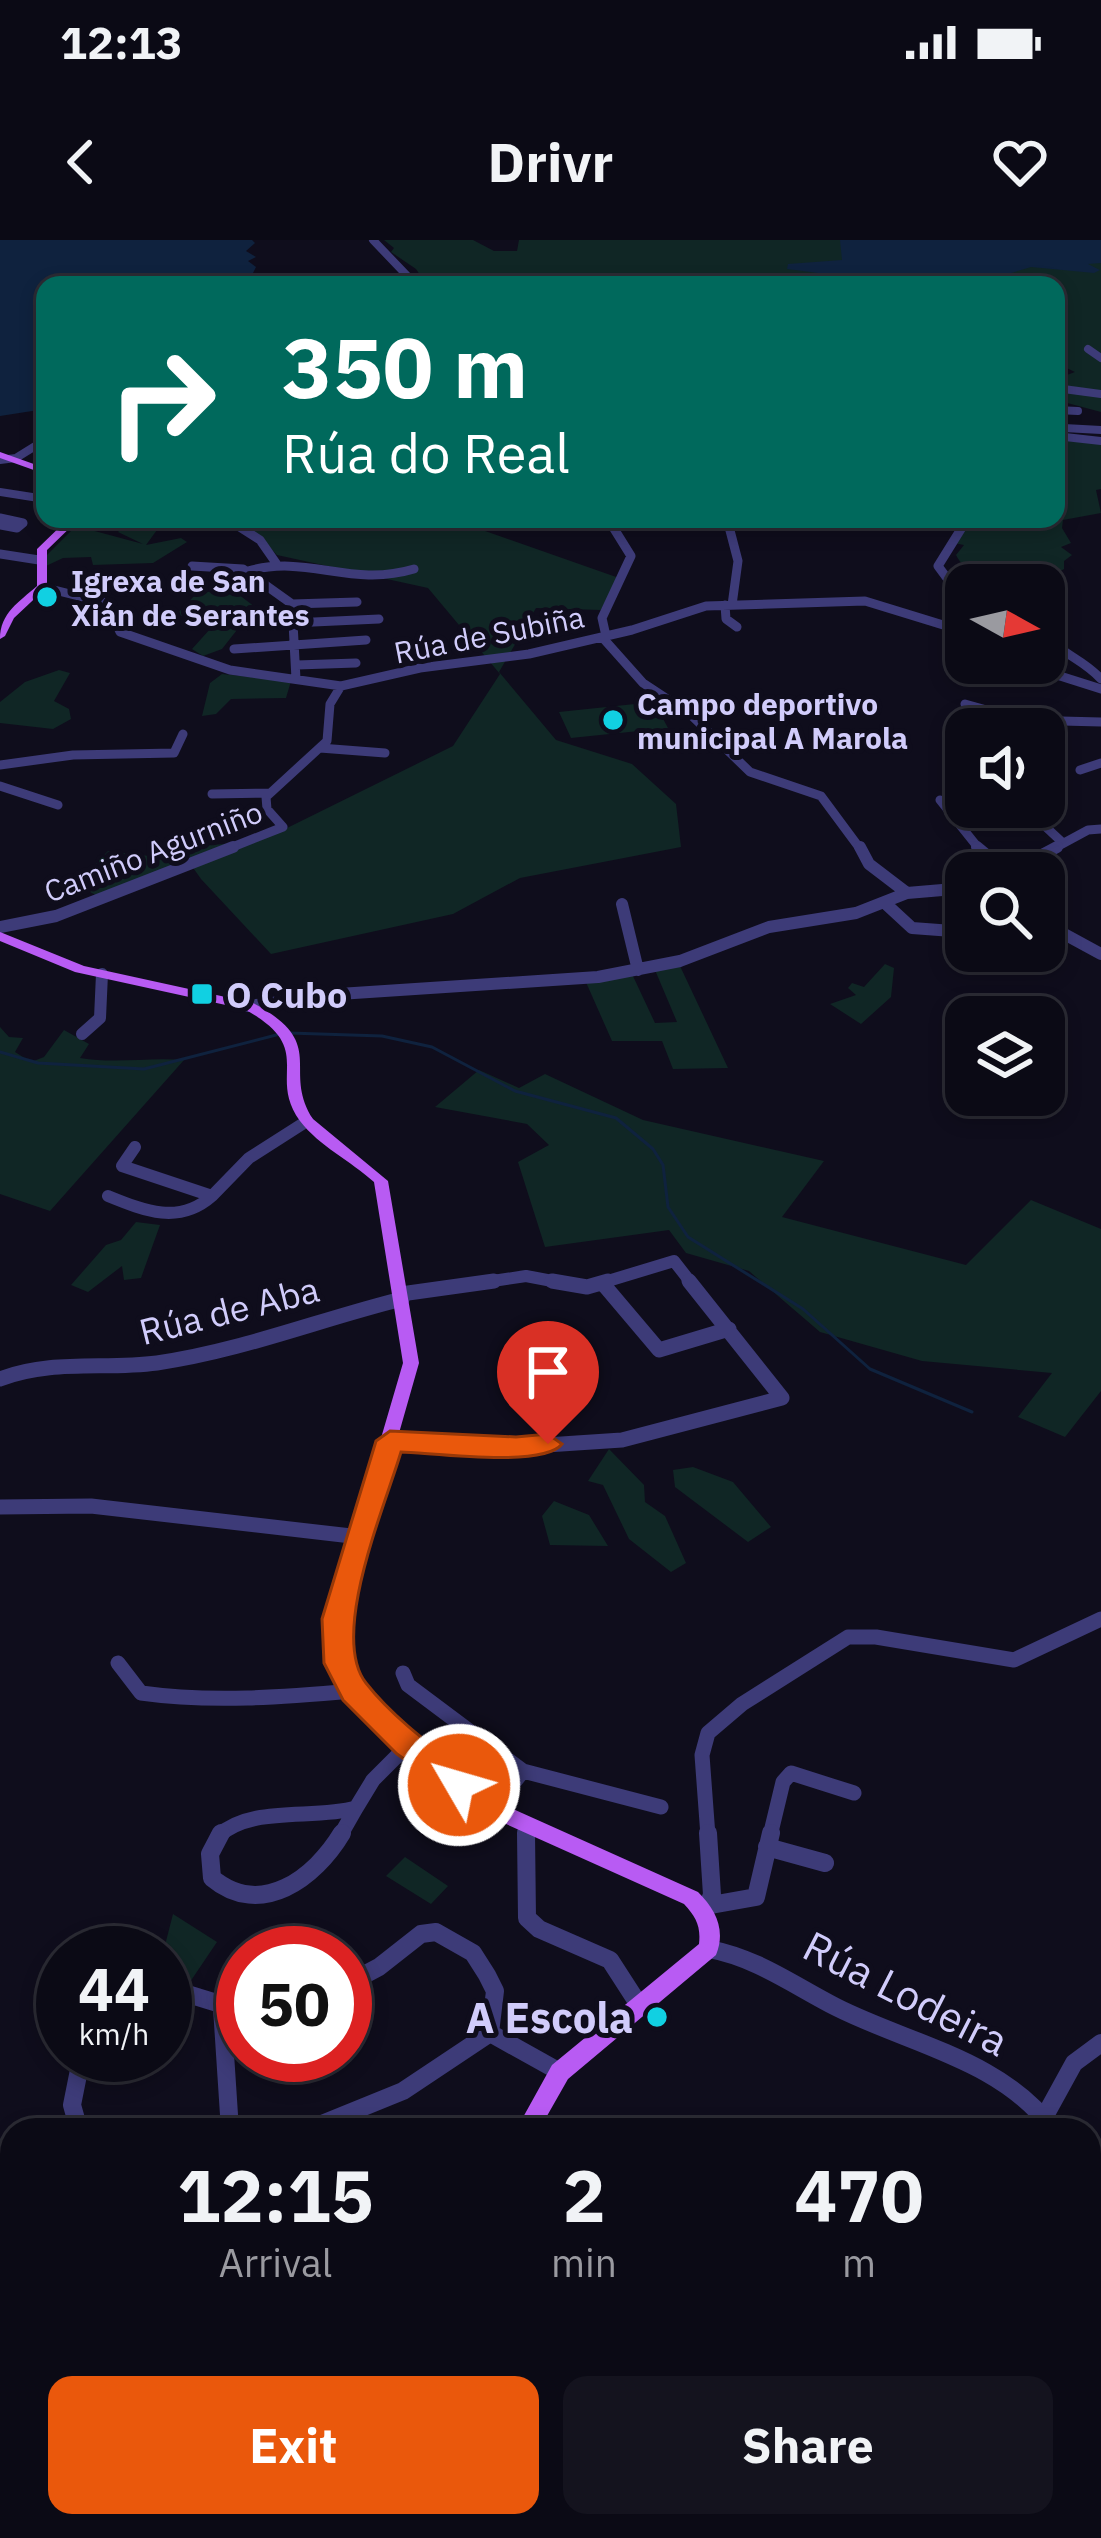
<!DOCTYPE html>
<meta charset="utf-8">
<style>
body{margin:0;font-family:"IBM Plex Sans",sans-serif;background:#14131e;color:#f1f3f6;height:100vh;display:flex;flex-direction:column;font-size:45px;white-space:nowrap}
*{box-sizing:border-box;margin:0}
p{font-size:39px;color:#9a9aa0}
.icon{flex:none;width:66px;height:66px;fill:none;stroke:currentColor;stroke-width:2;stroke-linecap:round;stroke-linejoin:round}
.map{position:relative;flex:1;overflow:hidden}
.panel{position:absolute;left:0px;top:1878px;width:1101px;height:420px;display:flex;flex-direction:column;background:#0b0a15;border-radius:36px 36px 0 0;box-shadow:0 6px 18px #0003,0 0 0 3px #2b2b34}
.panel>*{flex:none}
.banner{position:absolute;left:36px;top:36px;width:1029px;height:252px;border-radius:24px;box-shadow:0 6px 18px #0003,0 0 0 3px #2b2b34;background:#00695c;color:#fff;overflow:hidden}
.needle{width:78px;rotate:98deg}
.controls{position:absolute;left:945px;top:324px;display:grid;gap:24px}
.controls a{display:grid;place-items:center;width:120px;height:120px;border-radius:24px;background:#0b0a15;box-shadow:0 6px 18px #0003,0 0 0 3px #2b2b34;font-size:60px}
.speed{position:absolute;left:36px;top:1686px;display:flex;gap:24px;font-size:60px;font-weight:700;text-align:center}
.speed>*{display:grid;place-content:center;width:156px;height:156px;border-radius:50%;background:#0b0a15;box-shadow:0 6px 18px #0003,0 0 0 3px #2b2b34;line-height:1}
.speed small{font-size:30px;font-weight:400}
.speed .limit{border:18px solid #d22;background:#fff;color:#111}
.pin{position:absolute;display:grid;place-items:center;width:102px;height:102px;color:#fff;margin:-123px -51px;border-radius:50% 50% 50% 0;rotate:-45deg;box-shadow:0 0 12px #0007}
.pin .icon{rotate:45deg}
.me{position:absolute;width:132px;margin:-66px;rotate:308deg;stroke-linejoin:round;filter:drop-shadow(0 0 9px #0008)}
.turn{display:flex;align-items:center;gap:42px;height:252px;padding:0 48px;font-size:54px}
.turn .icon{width:156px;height:156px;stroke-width:2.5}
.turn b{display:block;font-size:84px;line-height:102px}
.eta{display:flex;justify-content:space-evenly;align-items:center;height:204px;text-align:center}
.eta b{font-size:72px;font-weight:800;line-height:84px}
.primary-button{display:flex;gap:24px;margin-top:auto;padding:24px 48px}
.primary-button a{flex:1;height:138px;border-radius:24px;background:#ea580c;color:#fff;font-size:48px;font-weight:800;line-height:138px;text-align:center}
.primary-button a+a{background:#14131e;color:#f1f3f6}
.status{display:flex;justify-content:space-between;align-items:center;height:84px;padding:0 60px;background:#0b0a15;direction:ltr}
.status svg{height:33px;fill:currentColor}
header{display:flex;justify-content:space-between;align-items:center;height:156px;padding:0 48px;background:#0b0a15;font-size:54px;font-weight:800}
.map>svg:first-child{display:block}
</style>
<div class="status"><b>12:13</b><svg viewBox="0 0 49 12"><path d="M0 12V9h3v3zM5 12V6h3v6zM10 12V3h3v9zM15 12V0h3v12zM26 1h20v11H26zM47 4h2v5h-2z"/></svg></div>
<header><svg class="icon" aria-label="back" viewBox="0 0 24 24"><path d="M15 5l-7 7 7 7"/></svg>Drivr<svg class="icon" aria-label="heart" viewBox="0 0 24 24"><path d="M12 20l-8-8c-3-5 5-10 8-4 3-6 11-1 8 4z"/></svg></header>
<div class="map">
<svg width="1101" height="2298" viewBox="0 0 1101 2298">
<rect width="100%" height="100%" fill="#0f0d1c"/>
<path fill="#102625" d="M384,0H473L494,11H517L519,0H854L853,15L829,30L881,45H427L416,29L391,12L394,8Z
M1101,19V172L1056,160V139L1075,132L1056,123L1061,115L1056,112V45H965L993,28Z
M1056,198L1101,202V249L1096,250L1101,273L1063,280L1062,288L1071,303L1061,307L1072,315L1064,321V329C1038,345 971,347 956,315L964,305L954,303L958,287L950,286L946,279H1056Z
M130,279H165L146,305L181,298L187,302L153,323L93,325L91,317L63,318L46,326L45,317L76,286L143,304L118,292Z
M242,279H384L393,291L451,279L619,338L601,370L536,368L499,432L556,500L632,524L676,564L681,607L520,638L453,674L271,714L201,639L179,608L234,603L283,590L453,506L500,434L428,348L277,315Z
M230,348L255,367L222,409L203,416L192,409L211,388L177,374L196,354Z
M59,430L70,433L54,461L69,469L71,479L53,489L0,483V462L25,442Z
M222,434L291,441L286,458L231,459L216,474L202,476L210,443Z
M654,462L668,488L571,498L559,472Z
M108,611L174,619L178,626L99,657L76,644Z
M885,724L894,728L891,757L861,784L830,764L856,755L848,748L852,743L864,747Z
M680,726L728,828L673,829L662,801H612L585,740L632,734L655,783L677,782L655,730Z
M0,787L9,797L23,798L15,812L31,822L44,817L64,790L89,804L80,818C116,824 148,817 184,820L50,971L0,954Z
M479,830L519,848L545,834L643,880L824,921L782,977L966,1025L1031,960L1101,989V1151L1065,1197L1018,1177L1052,1133L922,1121L820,1092L749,1031L686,1013L669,990L545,1007L518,922L549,905L527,884L435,867Z
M136,982L160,985L141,1038L124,1040L122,1026L88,1052L71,1045L106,1005L121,1000Z
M609,1209L644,1245L645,1262L665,1276L686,1323L671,1332L629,1299L603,1245L588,1241Z
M693,1227L733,1242L771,1287L748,1302L675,1247L673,1230Z
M554,1261L589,1275L608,1306L550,1305L542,1276Z
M405,1617L448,1646L431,1664L386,1636Z
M173,1674L217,1702L190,1742L165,1735L163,1713Z"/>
<path fill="#0f223e" d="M0,0H252L255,3L246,11L256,17L248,21L256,27L251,37L262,41L45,45V169L0,176Z
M840,0H1101V23L1088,24L1100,30L1094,33L1031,27L972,45H861L857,38L787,29L788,24L842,20Z"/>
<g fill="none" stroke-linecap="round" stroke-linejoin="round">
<path stroke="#0f223e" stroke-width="3" d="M289,793L382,796L432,807L515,851L616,878L653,909L663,925L668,967L688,997L803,1069L870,1129L972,1172
M0,812L38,823L144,829L280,794"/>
<path stroke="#3d3b78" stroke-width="8" d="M373,0L416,45
M1088,109L1101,118
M1056,148L1101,154
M1056,170L1078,171
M1064,188L1101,190
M1056,196L1101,201
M0,220L16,218L45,200
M0,252L45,259"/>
<path stroke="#3d3b78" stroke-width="9" d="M0,278L23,283L17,288L0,285
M227,279L260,300L276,323
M727,279L738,321L732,365
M72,282L91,279
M961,289L938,326L955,349L966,353
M0,314L39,320
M192,326L243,329L292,364L296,439
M248,331C308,314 350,348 414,329
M42,347L107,363L120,392L230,430L341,446L420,428L529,414L632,390L706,366L865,361L966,392
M292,364L357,362
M725,365L726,379L737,387
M250,385L379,379
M1044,392C1061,415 1082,418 1101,439
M606,396L602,378L631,316L608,279
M602,397L643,443L690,474L750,532L821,556L861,610
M234,409L366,400
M1019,423L1101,449
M297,425L356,423
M965,464L1022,480L1101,482
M320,508L385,513
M0,525L73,515L174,513L183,494
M1080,530L1101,523
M0,546L58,565
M212,554L270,553
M940,560L980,610
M1034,576L1063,603
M225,610L283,587L267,569L266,557L327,501L330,464L341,446
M1051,610L1088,590L1101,589"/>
<path stroke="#3d3b78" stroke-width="12" d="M860,607L869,624L907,653
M977,607L1008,633L1057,607
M622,664L638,730
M886,664L912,688L966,692
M1044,683L1101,714
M0,687L56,676L233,607
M248,766L339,754L598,737L680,721L769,687L856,673L907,653L966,648
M82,794L100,778L102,734
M135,907L122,926L212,956L249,918L307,881
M108,956C145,971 179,985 212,956
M473,1044L526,1036L568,1044
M598,1044L674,1021L692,1044"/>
<path stroke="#3d3b78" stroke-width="15" d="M552,1041L587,1047L608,1041
M604,1045L659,1110L729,1089
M401,1054L494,1041
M0,1139C52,1119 104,1130 157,1123C241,1111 321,1079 402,1059
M390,1201L516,1207L622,1200L782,1158L689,1041
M0,1267L91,1266L360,1297
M118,1423L141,1453C212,1463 283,1457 354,1451
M403,1433L408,1445L523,1531L661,1567
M356,1568L373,1540L408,1505
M493,1569L523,1531
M526,1584V1596
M218,1596C252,1565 313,1580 356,1568
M340,1596L356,1568
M708,1596L702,1515L708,1493L742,1464L848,1397H876L1014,1420L1101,1379
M770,1596L783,1542L791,1533L854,1553"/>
<path stroke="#3d3b78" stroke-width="18" d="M221,1593L210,1614L212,1638C261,1679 315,1638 342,1593
M526,1593L527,1678L539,1689L610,1720L641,1768
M767,1607L825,1623
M711,1665L756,1657L771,1593
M705,1671L712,1655L708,1593
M709,1709C757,1718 793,1745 836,1767C909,1804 1003,1820 1053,1890
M345,1745L379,1727L421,1694L436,1692L473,1713L487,1735L495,1751L490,1793
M165,1747L243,1771
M222,1768L230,1890
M490,1793L560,1832
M1046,1874L1074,1823L1101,1803
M79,1890L72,1865L82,1815
M307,1890L403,1851L490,1793
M0,2144L12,2151
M1089,2231H1101
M532,2286L552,2289
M913,2286L922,2298
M1041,2289L1061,2298"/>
<path fill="#b85bf3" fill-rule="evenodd" d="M0,212L45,228V234L0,218Z
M68,279H79L47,310V347L14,378L5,396L0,399C0,373 19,362 37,346V309Z
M0,692L84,726L253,763C330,804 281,829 313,879L388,941L419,1123L346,1379L349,1423L361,1446L415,1499L491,1559L698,1652C716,1670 726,1690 716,1715L568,1839L539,1890H516L552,1825L699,1704C701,1686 696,1677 684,1664L477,1571L401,1511L347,1456L331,1423L328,1379L403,1123L374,942C351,921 319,906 300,881C266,834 318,809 244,769L75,732L0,701Z
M44,2286H89L85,2295L78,2298H33L37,2289Z"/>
</g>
<path fill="#ea580c" stroke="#983908" stroke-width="3" d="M390,1191L516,1197L548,1194L562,1204C544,1228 433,1213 401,1212C385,1266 329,1396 366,1443C394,1479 435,1508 470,1535L475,1545L470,1554L459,1558L397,1514L343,1460L324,1423L322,1379L376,1201Z"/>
<g fill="#11d0e2" stroke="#0f0d1c" stroke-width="4.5">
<circle cx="47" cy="357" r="12"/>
<circle cx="613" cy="480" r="12"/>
<rect x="190" y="742" width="24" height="24" rx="6"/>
<circle cx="657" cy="1777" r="12"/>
</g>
<g text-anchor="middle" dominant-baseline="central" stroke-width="10" stroke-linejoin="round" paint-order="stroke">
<g font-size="30" font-weight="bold" fill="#d1ccfb" stroke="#0f0d1c" text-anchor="start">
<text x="71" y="340">Igrexa de San<tspan x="71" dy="34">Xián de Serantes</tspan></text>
<text x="637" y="463">Campo deportivo<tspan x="637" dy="34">municipal A Marola</tspan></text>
</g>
<g font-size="30" fill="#d1ccfb" stroke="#0f0d1c">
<text transform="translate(489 394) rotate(-11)">Rúa de Subiña</text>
<text transform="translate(153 611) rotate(-21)">Camiño Agurniño</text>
</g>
<g font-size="36" font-weight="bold" fill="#d1ccfb" stroke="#0f0d1c" text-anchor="start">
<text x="226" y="754">O Cubo</text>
</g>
<g font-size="36" fill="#d1ccfb" stroke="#0f0d1c">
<text transform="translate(229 1070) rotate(-14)">Rúa de Aba</text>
</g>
<g font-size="42" fill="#d1ccfb" stroke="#0f0d1c">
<text transform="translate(906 1753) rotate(27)">Rúa Lodeira</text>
</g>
<g font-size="42" font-weight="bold" fill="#d1ccfb" stroke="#0f0d1c" text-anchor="end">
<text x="633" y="1777">A Escola</text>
</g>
</g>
</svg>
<div class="controls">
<a><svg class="needle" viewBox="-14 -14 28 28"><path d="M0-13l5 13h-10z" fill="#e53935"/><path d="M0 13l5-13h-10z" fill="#9a9aa0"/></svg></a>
<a><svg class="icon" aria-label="sound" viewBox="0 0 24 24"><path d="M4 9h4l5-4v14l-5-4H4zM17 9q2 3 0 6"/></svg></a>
<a><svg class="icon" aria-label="search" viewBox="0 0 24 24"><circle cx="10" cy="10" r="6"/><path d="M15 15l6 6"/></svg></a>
<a><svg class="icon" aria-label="layers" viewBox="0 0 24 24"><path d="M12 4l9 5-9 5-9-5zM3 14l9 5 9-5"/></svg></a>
</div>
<div class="speed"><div>44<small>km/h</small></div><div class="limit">50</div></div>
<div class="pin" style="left:548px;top:1204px;background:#d93025"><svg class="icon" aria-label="arrive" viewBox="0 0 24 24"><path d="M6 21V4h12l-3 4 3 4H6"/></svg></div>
<svg class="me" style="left:459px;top:1545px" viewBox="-20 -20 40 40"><circle r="17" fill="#ea580c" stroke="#fff" stroke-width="3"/><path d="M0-11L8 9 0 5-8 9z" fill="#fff"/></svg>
<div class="banner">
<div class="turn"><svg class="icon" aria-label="right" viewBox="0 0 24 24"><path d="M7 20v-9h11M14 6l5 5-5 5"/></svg><div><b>350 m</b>Rúa do Real</div></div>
</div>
<section class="panel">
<div class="eta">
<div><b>12:15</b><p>Arrival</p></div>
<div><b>2</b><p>min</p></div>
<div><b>470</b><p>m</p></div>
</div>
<div class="primary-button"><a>Exit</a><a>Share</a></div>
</section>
</div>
